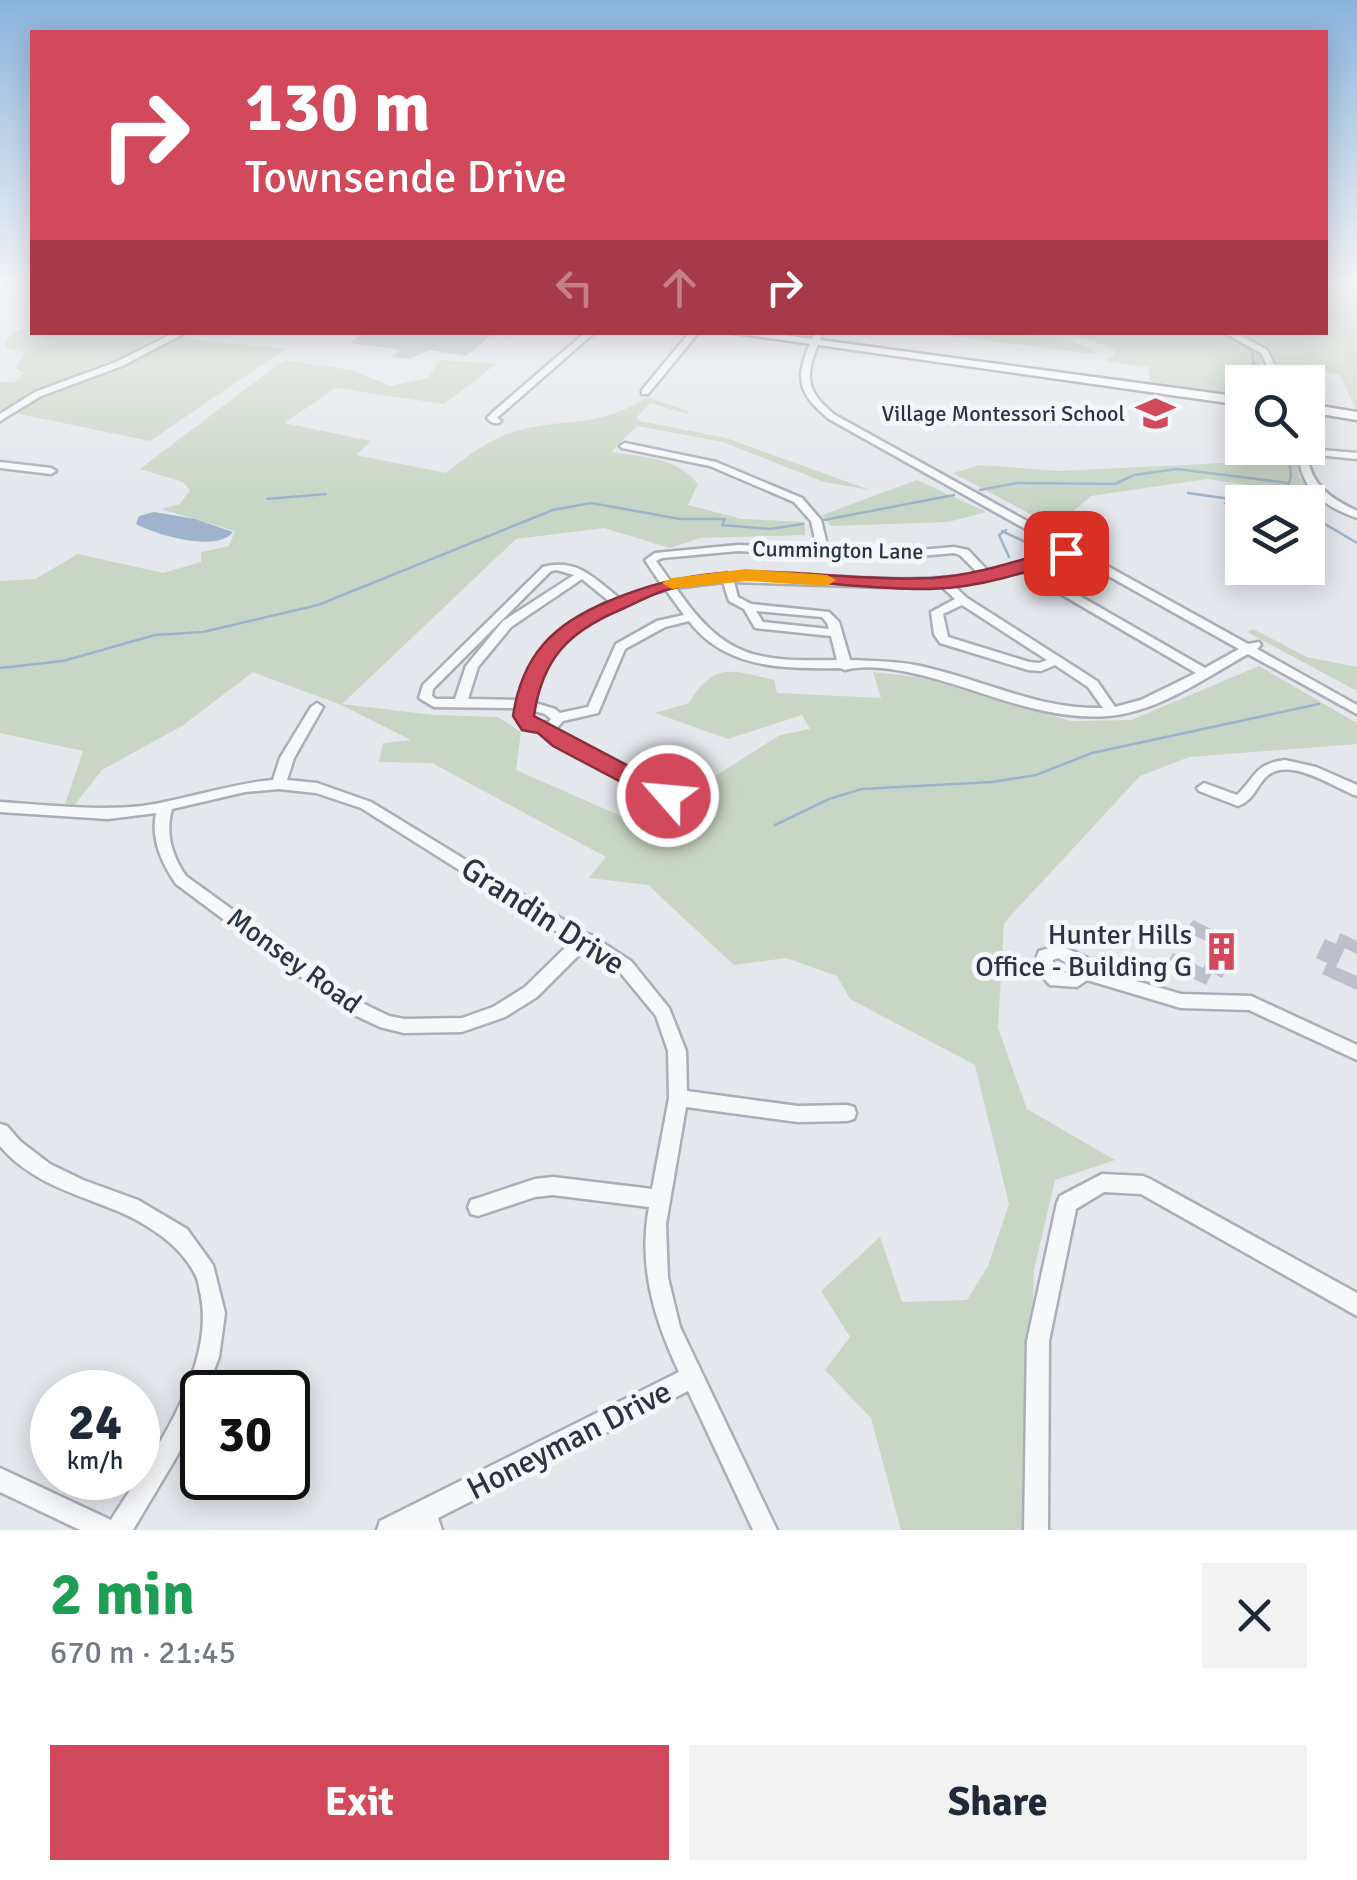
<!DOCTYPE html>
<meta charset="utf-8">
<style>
body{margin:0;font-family:Signika,sans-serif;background:#f2f2f3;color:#1f2937;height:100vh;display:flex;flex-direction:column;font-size:38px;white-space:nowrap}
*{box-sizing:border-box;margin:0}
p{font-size:32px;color:#747a83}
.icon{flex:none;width:55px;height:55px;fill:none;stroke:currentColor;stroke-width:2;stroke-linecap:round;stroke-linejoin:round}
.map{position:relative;height:1530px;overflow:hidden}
.panel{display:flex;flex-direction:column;background:#fff;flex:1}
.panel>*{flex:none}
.guide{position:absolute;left:30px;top:30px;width:1298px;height:305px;border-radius:0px;box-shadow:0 5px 25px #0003;background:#d1495b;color:#fff;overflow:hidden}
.controls{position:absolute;left:1225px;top:365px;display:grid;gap:20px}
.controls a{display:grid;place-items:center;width:100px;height:100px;border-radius:0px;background:#fff;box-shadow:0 5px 25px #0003;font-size:50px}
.speed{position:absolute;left:30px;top:1370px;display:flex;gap:20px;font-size:50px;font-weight:700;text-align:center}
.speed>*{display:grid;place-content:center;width:130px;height:130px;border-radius:50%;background:#fff;box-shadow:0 5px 25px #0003;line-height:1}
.speed small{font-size:25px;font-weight:400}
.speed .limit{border:5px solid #111;border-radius:15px;background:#fff;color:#111}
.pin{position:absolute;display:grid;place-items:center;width:85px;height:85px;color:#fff;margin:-42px;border-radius:20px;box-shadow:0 5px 15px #0006}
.me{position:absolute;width:110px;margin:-55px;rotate:297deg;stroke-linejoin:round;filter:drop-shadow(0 0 8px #0008)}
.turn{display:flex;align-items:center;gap:35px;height:210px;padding:0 50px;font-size:45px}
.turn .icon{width:130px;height:130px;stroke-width:2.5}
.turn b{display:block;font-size:70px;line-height:85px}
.lanes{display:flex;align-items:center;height:95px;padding:0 50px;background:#0003;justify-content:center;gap:50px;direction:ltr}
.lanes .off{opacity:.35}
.round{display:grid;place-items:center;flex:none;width:105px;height:105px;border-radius:0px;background:#f2f2f3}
.overview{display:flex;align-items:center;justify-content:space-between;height:170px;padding:0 50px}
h1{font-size:60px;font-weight:700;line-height:75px;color:#1e9e55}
.primary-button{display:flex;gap:20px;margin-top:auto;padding:20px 50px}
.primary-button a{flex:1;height:115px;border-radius:0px;background:#d1495b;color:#fff;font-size:40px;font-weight:700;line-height:115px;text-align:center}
.primary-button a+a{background:#f2f2f3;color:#1f2937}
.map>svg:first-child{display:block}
</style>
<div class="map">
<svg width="1357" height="1530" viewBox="0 0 1357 1530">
<rect width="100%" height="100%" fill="#e4e7ec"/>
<path fill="#c9d6c5" d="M1325,283H1357V411L1339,374L1277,367L1262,344L1232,333L1325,332Z
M32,325V332L161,335L121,357L85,370L99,377L180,338L285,349L150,441L0,410V382H14L25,373L16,368L25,353L5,348V342L12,333Z
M927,333L1056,336L1093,349L1095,354Z
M1071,333H1223L1259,354L1267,382H1242V395L1151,383L1148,367L1106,361L1115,355V350Z
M284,360L352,370L390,386L427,378L441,360L496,364L444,404L336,388L284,423L371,441L356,455L446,473C464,458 483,444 505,435C555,415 595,432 647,397L688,411V414L650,403L636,418L640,421L726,438L870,490L824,482L723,442L637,426L611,452C644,457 676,457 698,484L688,505L742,519L805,522V535L700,538L670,548L604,528L516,539L342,704L434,715L498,717L521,732L516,770L639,824L780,735L810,729L802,715L728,739L655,713L689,703C714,661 732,670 774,680L777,693L881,698L873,672L926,678L1071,721L1131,720L1259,666L1357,723V744L1189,757L1140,776L1004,923L998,1028L1027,1109L1115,1160L1055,1180L1034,1270L1027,1530H901L871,1418L825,1370L850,1337L821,1291L880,1237L902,1302L967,1300L988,1266L1009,1204L975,1065L850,999L837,976L786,958L734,965L648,885L589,878L606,857L432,763L379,762L383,743L411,740L341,705L253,672L182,726L102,770L72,808L64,807L83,751L0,733V581L35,579L78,554L163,573L201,562V552L229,546L235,531L161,509L180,504L190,490L183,482L140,469Z
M1275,448H1294L1299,478L1325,502L1308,505L1285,502L1249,485L1207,479L1091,496L1055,527L953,473L980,465L1059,471L1244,462L1274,459Z
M917,480L986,512L948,522L831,526L822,515Z
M1253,629L1307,657L1357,667V691L1247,632Z"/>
<path fill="#9fb4cc" d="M154,512L195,519L233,532C217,553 156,535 136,524L139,516Z"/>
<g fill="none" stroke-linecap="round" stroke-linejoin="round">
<path stroke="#9fb4cc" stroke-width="2.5" d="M1243,336L1250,332
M1235,339L1252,352L1257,382
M1288,448L1291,476L1286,495L1291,502
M980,490L1017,483L1115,484L1134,475L1177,469L1289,483
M1188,493L1230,499
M267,499L326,494
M1225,503L1242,518
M1308,514L1357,543
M824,520L954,495
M1006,530L999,535L1009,557
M1002,531L1040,549
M0,668L63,661L155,635L203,632L318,605L553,510L591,503L680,519H725L722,525L770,529L803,524
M775,825L829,799L862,789L992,782L1036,775L1092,753L1319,704"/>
</g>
<path fill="#bbc0ca" d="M365,332H495L466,356L431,350L408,359L391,357L401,350L350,343Z
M1193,920L1232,939L1226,949L1236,954L1222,978L1212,973L1206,985L1166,965L1173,953L1203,968L1216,946L1186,931Z
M1340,933L1357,941V954L1345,948L1336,967L1357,976V990L1322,974L1327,963L1316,958L1325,939L1336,944Z"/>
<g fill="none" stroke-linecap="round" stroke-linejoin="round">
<defs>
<path id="minor" d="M0,283H8L0,290Z
M176,332H187L122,366L41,396L0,421V414L35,392L116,362Z
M586,332H595L499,416L497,418L501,421L499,423C494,424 490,422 487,418L493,412Z
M690,332H699L648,394H642V390Z
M815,332H823C807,371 800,387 835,415L1072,546H1081L1082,548L1080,551L1248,644L1259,642L1261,645L1257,649L1357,705V714L1248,654C1205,678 1158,712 1108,716C1032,722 964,679 890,669C876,667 858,666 845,670L840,668C785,669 725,669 689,621L665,627L625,649L598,713L563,721L555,730L566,738L673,793L675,796L673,799L668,801L556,744L539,731L531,730L517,716L518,708L434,707L419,698L423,685L543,567C577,558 594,578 619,598L661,584L645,560L655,553L738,545L817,548L811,521L794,502L710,466L622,448L620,446L625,443L716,462L802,498L821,520L828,549L897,552L954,547L968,550L990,573L1020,566L1063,550L829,419C792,389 797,373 815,332ZM738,551L897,558L954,553L960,555L979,574C897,587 815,571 732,575L727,573L722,576L671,582L656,561L662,558ZM1071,555L1239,649L1205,668L1033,569ZM557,570L574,575L503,621L466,666L455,699H436L432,696L433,689L551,571ZM1023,572L1196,673L1141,700L1115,707L1097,681L967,598L953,585ZM582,579L609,601C565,627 531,647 519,700L468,699L478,667L511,627ZM723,582L729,601L744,609L755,628L831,636L837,660C756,662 724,658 676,588ZM734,582L883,587L941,586L955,599L931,612L934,634L940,643L1028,670L1041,671L1055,665L1088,687L1103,708C1038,710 982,679 920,666C897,661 873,661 850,660L839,622L829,612L751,604L738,597ZM666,590L684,615L657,621L616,644L588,707L560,713L555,709L532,702C545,639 606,603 666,590ZM962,605L1047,660L1039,663L1029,662L948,637L943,614ZM756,611L822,617L827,623L829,629L763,622ZM531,710L545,714L551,719L549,722L539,723L531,715Z
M1223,332H1234L1267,350L1283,382H1275L1261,353Z
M1298,448L1357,453V459L1307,454C1311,486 1330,498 1357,511V518C1321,505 1299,488 1298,448Z
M0,462L51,468L56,471L51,474L0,468Z
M317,703L323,707L294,758L287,780L317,783L371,802L585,933L591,935L631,961L669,1008L686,1051L687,1091L798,1106L847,1105L854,1107L856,1113L854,1119L847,1121L798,1122L686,1107L666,1224L668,1278L680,1327L777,1530H753L688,1391L438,1518L442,1530H377L380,1521L679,1372C654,1319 638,1266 649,1207L553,1195L535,1197L478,1216L471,1214L468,1207L471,1200L478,1198L535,1179L553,1177L652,1189L669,1098L668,1051L656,1016L619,971L585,949L537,997L505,1017L462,1032L404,1033L380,1027L348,1012L176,884C161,862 151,839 156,813L108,819L0,812V802C47,805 95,811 142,806C186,800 228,784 273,780L280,758L311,707ZM279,789L316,793L361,808L572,941L525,987L493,1007L462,1018L404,1019L389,1016L360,1002L186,876C172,856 165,833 172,809L245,792Z
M1285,760L1316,767L1357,785V796C1333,787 1288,755 1266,777C1255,788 1254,800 1238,806L1199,791L1197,788L1204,783L1237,795C1256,777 1254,764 1285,760Z
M1060,945L1087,958L1091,968L1181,994L1251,996L1357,1045V1060L1249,1010L1181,1008L1087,980L1077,987L1050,985L1037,971V956L1039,951ZM1058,958L1074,967L1075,971L1073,973H1059L1053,968V960Z
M0,1124L7,1126L20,1141L50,1164L83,1180L138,1200L187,1229L213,1265L225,1313L219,1357L206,1392H202V1404L200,1410L177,1456L133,1530H80L0,1492V1468L111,1520C149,1460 215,1371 201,1296C199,1289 199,1280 195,1274C180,1245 149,1225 120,1212C77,1194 31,1183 0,1146Z
M1102,1174L1143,1176L1150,1179L1357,1293V1316L1141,1194L1104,1192L1076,1209L1049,1341L1048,1530H1024L1027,1341L1057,1203L1060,1196Z"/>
<path id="highway" d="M727,332H761L1242,397V405Z
M1308,404L1357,412V420L1308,412Z"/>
</defs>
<use href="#minor" stroke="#a9aeb7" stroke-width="5"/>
<use href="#highway" stroke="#8b94a3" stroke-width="5"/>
<use href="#minor" fill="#f7f8fa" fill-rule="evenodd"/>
<use href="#highway" fill="#fff" fill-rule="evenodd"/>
</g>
<linearGradient id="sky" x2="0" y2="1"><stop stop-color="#8bb4dd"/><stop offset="0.57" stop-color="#f3f4f6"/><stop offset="1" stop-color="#f3f4f6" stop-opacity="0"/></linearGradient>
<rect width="1357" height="497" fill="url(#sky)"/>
<path fill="#d1495b" stroke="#882f3b" stroke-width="2.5" d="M1066,547L1072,549V557C1027,572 979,588 931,589C843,591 748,565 663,591C648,596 634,604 620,610C568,632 542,659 534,716L676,791L679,796L676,802H659L553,746L538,733L522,730L513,716C522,655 553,624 609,601C730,549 811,583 932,578C979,575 1022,559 1066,547Z"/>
<path fill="#f59e0b" d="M746,569L827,575L836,580L827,586L746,581L672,589L662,583L672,578Z"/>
<defs>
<symbol id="school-bare" viewBox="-9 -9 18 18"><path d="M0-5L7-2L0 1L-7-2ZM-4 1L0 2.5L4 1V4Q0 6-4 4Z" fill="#d1495b" stroke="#f4f6f9" stroke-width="2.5" paint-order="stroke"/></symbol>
<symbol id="building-bare" viewBox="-9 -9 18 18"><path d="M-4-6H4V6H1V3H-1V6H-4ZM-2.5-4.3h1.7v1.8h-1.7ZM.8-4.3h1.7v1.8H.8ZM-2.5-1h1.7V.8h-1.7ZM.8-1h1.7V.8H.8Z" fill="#d1495b" stroke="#f4f6f9" stroke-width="2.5" paint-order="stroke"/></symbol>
</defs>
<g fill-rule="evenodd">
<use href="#school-bare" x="1128" y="386" width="55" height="55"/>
<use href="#building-bare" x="1194" y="924" width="55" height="55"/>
</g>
<g text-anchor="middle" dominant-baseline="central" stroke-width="10" stroke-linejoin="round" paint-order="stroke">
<g font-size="22" fill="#2b3445" stroke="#f4f6f9" text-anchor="end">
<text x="1125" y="413">Village Montessori School</text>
</g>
<g font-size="22" fill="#2b3445" stroke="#f4f6f9">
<text transform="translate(838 550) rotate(1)">Cummington Lane</text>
</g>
<g font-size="28" fill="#2b3445" stroke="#f4f6f9" text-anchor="end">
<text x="1192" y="935">Hunter Hills<tspan x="1192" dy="32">Office - Building G</tspan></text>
</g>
<g font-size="28" fill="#2b3445" stroke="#f4f6f9">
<text transform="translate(294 961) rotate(36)">Monsey Road</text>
</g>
<g font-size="32" fill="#2b3445" stroke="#f4f6f9">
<text transform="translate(543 916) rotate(33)">Grandin Drive</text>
<text transform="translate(569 1440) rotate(-27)">Honeyman Drive</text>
</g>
</g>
</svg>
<div class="controls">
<a><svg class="icon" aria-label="search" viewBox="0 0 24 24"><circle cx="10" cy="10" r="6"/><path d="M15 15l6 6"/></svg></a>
<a><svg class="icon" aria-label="layers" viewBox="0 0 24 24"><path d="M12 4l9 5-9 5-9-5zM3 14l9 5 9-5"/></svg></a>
</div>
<div class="speed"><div>24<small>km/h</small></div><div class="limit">30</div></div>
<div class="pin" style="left:1066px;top:553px;background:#d93025"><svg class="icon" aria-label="arrive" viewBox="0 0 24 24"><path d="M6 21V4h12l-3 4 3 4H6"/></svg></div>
<svg class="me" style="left:668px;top:796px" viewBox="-20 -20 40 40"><circle r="17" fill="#d1495b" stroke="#fff" stroke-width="3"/><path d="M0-11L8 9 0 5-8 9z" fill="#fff"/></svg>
<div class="guide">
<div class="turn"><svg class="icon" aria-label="right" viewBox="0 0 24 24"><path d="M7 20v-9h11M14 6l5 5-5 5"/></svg><div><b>130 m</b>Townsende Drive</div></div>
<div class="lanes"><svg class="icon off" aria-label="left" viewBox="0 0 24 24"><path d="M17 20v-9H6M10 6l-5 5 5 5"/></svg><svg class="icon off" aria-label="ahead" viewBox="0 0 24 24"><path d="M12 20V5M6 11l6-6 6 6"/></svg><svg class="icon" aria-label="right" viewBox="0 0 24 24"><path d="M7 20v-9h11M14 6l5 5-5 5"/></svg></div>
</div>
</div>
<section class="panel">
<div class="overview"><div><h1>2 min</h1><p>670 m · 21:45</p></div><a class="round"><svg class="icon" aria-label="close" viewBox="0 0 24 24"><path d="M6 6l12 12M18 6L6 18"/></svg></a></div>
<div class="primary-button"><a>Exit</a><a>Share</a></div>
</section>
